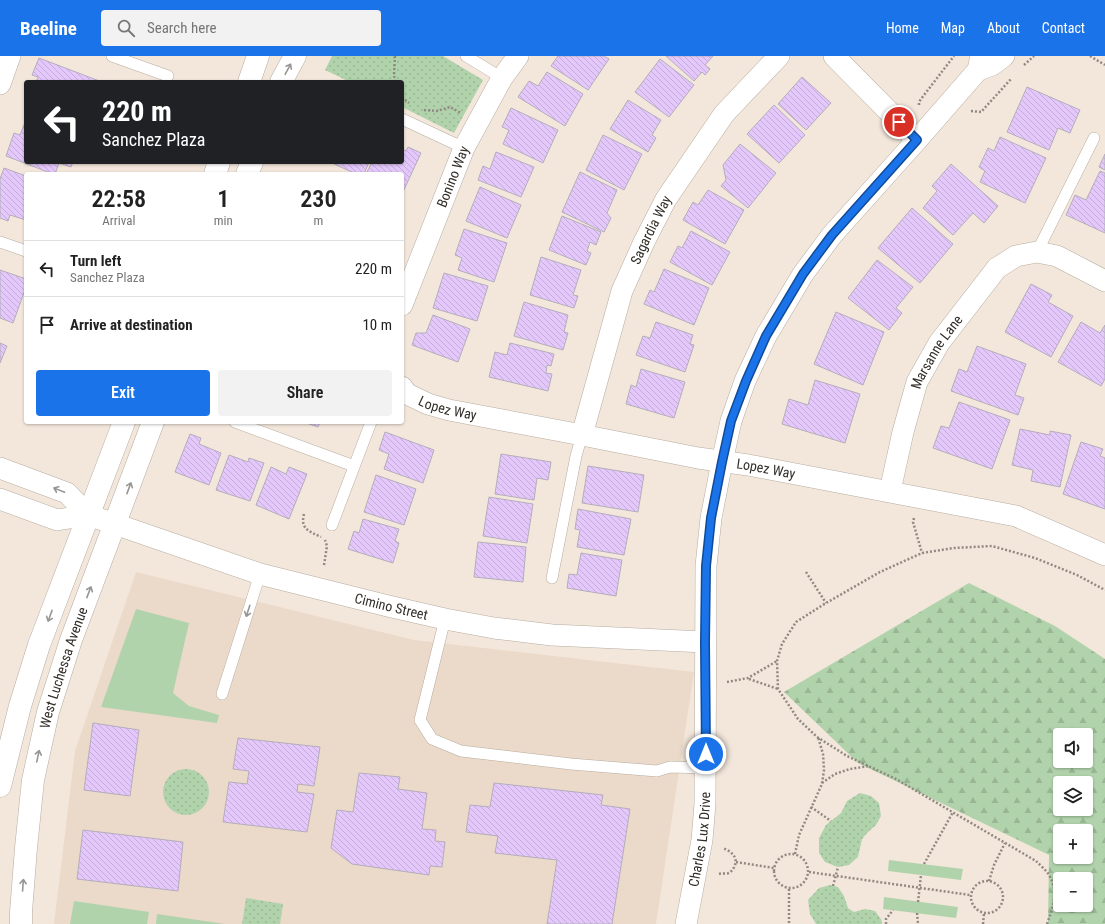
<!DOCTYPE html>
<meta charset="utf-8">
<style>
body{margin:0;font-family:"Roboto Condensed",sans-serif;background:#f2f2f2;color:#222;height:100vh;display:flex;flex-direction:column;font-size:15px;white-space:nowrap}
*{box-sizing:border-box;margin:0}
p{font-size:13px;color:#767676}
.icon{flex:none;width:22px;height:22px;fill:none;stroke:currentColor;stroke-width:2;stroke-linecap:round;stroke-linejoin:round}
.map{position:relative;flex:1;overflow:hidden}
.panel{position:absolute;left:24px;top:116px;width:380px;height:252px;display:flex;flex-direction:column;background:#fff;border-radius:4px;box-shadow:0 1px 3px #0004}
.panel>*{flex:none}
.banner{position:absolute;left:24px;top:24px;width:380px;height:84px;border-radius:4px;box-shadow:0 1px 3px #0004;background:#202124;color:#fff;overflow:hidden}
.fabs{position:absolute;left:1053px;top:672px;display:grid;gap:8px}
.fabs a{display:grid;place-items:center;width:40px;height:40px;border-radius:4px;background:#fff;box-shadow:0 1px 3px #0004;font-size:20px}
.pin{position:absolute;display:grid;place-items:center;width:34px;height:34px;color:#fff;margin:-17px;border:2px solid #fff;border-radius:50%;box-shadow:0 1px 4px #0007}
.me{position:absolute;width:44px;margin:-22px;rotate:0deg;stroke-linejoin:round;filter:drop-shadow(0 0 3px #0008)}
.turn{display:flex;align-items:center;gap:14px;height:84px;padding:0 12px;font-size:18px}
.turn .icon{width:52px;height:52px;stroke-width:2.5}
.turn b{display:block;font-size:28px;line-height:34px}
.eta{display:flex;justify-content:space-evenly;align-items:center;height:68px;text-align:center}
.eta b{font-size:24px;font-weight:600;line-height:28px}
.action{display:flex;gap:8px;margin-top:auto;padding:8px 12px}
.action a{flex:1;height:46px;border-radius:4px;background:#1a73e8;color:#fff;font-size:16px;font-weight:600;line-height:46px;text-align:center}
.action a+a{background:#f2f2f2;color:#222}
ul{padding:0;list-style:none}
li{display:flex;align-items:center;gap:12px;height:56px;padding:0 12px;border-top:1px solid #e0e0e0}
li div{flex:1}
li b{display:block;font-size:15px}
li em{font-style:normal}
header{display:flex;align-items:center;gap:24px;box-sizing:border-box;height:56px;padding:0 20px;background:#1a73e8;color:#fff}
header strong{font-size:19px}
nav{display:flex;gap:22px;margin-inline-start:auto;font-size:14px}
.search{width:280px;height:36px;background:#f2f2f2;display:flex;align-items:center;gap:10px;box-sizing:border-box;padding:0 14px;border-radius:4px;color:#767676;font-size:15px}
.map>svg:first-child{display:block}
</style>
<header>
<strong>Beeline</strong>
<div class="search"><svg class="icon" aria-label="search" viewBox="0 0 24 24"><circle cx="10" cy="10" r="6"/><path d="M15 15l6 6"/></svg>Search here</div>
<nav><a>Home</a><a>Map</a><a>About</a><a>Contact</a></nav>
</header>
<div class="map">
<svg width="1105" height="868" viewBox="0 0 1105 868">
<defs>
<pattern id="forest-firs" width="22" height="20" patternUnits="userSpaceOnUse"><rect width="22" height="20" fill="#b1d3ac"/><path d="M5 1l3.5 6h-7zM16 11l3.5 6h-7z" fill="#99b594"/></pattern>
<pattern id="park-dots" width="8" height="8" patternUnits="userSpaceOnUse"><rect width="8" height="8" fill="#b1d3ac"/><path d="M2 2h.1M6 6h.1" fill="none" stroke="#99b594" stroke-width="1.8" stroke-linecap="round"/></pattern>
<pattern id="building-back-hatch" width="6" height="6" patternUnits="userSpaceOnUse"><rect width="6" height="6" fill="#e4c8fb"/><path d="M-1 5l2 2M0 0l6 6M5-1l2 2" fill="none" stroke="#c4acd7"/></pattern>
</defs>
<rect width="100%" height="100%" fill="#f3e7db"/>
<path fill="#ebdac9" d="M136,516L414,584L694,616L656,868H54L75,695Z"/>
<path fill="url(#forest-firs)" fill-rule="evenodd" d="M969,527L1055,570L1105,603V868H1048L1049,799L858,707L784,636ZM1060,679H1086V705H1060ZM1060,727H1086V753H1060ZM1060,775H1086V801H1060ZM1060,823H1086V849H1060Z"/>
<path fill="url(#park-dots)" d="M332,0H443L483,24L454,77L402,51V26H350L325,14Z
M163 736a23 23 0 1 1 46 0a23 23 0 1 1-46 0Z
M860,737L871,740L879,747L881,760L876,769L867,777L862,783L858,801L849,809L838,811L825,806L819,797V782L826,769L841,757L847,745Z
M830,829L838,831L844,840L848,852L854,856L865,853L875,855L881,863L882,868H816L810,858L808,844L819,832Z
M246,842L283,848L280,868H242Z"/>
<path fill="#b1d3ac" d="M136,553L189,567L173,637L189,650L219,659L217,667L101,651Z
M889,804L963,813L961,824L888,815Z
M884,841L958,851L956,862L883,853Z
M74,845L149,856L147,868H70Z
M157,858L225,868H156Z"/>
<path fill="url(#building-back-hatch)" stroke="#b4adbb" d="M558,0H604L609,3L588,34L551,10Z
M666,0H713L705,9L710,13L705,19L702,16L694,25Z
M39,2L102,26H36L38,21L32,19Z
M660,3L694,29L669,61L635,36Z
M547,16L583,38L565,70L518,41L529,25L538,30Z
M802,21L831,47L806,74L778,48Z
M1027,31L1080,54L1070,77L1058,72L1049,94L1007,76Z
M628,44L661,64L652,79L656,82L648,96L610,73Z
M774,49L805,79L779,107L747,78Z
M511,52L558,74L543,107L503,88L509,74L502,71Z
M26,64V106H73L71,111L59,107L55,118H53L6,100L14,77L20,79Z
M603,79L642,98L624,134L586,114Z
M1000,81L1046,102L1025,147L980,126L985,115L979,111L988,92L994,95Z
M740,88L776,117L748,152L721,130L726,124L723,109Z
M408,91L421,97L402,138V118H366L372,106H402V93L406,95Z
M496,96L534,111L521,141L478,124L483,110L490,113Z
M1105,98V114L1099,111Z
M330,106H369L364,118H356Z
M951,108L998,150L984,167L973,157L953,179L923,152L937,135L932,130Z
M4,112L26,120V164L10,159L8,165L0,162V123Z
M1100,115L1105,117V177L1066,159L1075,139L1086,144Z
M580,116L617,134L607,157L611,162L604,176L562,156Z
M480,131L521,149L507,182L466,165Z
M708,134L744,154L725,188L683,164L693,146L698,149Z
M912,152L953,188L920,227L878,192Z
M562,160L601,176L596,189L590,186L587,195L591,197L586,209L549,194Z
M464,173L507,187L494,226L458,214L462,202L455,199Z
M691,175L730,196L712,229L670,206L678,190L682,192Z
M541,201L581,214L573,239L578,240L574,252L530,239Z
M877,204L913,231L896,252L902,257L889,274L848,242Z
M664,213L709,232L694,269L644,248L650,234L654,236Z
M0,214L26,223V231L13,267L0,262Z
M444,217L488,230L477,265L433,252Z
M1031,228L1052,239L1048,246L1073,260L1051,301L1005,276Z
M524,246L568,259L564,276L568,277L563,294L514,280Z
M836,256L884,276L863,329L814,308Z
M433,259L470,273L458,306L412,289L416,277H426Z
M656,266L693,279L690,288L694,289L685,316L636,299L643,280L650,282Z
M1081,266L1100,277L1105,269V323L1101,330L1058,306Z
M0,287L7,290L0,307Z
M510,287L554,298L551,310L547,309L546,317L552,318L548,335L489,321L495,296L507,299Z
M977,290L1026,308L1015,339L1024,342L1018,359L951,335L959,313L967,316Z
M641,313L685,326L674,362L626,348L631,329L636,331Z
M815,324L860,338L845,387L782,368L789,343L808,349Z
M959,346L1010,364L992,413L933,392L941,370L949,372Z
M304,366H320L318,371Z
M1020,373L1050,379V375L1071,379L1060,431L1031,425L1033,414L1012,409Z
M385,376L434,394L423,427L384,413L389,398L379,394Z
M190,378L201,382L199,388L221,397L209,429L175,416Z
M1081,386L1103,393L1100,400L1105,402V453L1063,438Z
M501,398L551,406L548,424L537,422L534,444L495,438Z
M229,399L248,406L249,402L264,407L250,445L216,434Z
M588,410L644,419L638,456L582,447Z
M271,411L286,418L289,411L307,418L289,463L256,449Z
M376,419L416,433L404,469L364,456Z
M489,441L533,448L527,487L483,480Z
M578,453L631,463L624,499L577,491L580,474L575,473Z
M363,463L399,473L395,485L399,487L393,507L348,493L354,475L359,477Z
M478,486L526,491L523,526L474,521Z
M581,497L622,504L616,540L567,532L569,518L577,519Z
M93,667L139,674L130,740L84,734Z
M238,682L320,691L314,730L298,728L297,736L314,738L307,776L223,766L229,726L247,728L249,715L233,713Z
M359,717L400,721L398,733L427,737L422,773L436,774L435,785L445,786L442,811L430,810L429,819L352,808L331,792L337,754L353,756Z
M494,727L603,739L601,749L630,753L612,868H547L557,804L495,797L498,780L466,776L470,749L490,751Z
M83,774L183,786L178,835L77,823Z"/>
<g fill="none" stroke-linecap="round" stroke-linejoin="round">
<defs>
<path id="lane" d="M112,0L168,20
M466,0L502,22
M402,63L464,92
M0,186L26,195
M1037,196L1094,82
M235,366L354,410
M332,469L371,366
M552,522L576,400L582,379
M445,563L420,664L432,683L461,695L571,708L657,715L670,711L706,712
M222,638L260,518"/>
<g id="street">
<path d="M834,0L917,84"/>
<path d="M978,14L992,9L1004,0"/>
<path d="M0,28L10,0"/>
<path id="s1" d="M402,249L464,92L502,22L518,0"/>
<path id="s2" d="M402,331L407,338L428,348L449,354L582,379L698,402L748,409L1016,460L1105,499"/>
<path id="s3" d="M582,379L622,235L644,186L666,143L724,58L779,0"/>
<path id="s4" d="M0,412L67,437L88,459L115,468L260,518L388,550L445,563L494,572L552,579L705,586"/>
<path id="s5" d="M890,435L903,376L917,326L939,287L997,212L1016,200L1037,196L1057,200L1105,225"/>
<path d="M0,443L57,464L88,459"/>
<path id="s6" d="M686,868L702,784L705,748L706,510L711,462L722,406L731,365L745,325L766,280L803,218L832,179L917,84L978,14L981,0"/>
</g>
<g id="secondary">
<path d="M249,26L258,0"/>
<path d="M281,26L295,0"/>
<path d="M215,118L219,106"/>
<path d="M247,118L252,106"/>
<path d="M0,730L20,650L39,589L124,366"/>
<path id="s7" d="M21,868V856L26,792L33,724L48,656L71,584L153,366"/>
</g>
</defs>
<use href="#lane" stroke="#b7aca1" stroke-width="12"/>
<use href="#street" stroke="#b7aca1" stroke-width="22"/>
<use href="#secondary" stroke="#b7aca1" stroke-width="23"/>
<path stroke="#918981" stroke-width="2.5" stroke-dasharray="2 2" stroke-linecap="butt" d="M395,0L394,19L395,26
M1090,0L1105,9
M1024,9L1034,0
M402,41L409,47
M919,49V46L921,43L954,0
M424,54L437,55L450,51L461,57
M971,55L981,56L1011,23
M304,458C300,473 309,475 321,481
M914,462L913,466L922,497
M324,509L327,490L325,484
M806,516L826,547
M749,623L778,633
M727,626L748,622L777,605
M822,727L835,718L850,713L869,710
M811,751L831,765
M774 815a17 17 0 1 1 34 0a17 17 0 1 1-34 0Z
M795,798L799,779L822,728L824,714L823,698L818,681
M736,806L774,812
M924,808L953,756
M809,816L970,839
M719,818C722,817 726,818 729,817C732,815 734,812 735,809C738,800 730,795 723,792
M971 841a16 16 0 1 1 32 0a16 16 0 1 1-32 0Z
M989,825L994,809L1005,787
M833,830L838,811
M789,833V868
M918,846L921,819
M917,857L918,868
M886,868V863L893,854
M983,868L984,857
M1047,868C1053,851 1059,836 1049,819C1046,814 1040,809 1036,805L896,723L847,700L817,681L798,663L778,633L777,605L782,588L796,566L826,547L880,516L922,497L954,492L992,490L1035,502L1077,519L1105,534"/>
<use href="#lane" stroke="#fff" stroke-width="11"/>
<use href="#street" stroke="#fff" stroke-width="21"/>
<use href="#secondary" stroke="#fff" stroke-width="22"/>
</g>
<defs><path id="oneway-shaft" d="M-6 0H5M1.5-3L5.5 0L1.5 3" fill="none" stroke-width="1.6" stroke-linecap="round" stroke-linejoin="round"/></defs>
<g stroke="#989694">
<use href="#oneway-shaft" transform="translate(288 13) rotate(-62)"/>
<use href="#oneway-shaft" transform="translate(129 432) rotate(-70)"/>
<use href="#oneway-shaft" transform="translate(59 434) rotate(-158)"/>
<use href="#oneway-shaft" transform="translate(89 536) rotate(-69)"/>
<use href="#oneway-shaft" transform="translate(248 555) rotate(108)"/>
<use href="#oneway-shaft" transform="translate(50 560) rotate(110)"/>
<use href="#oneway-shaft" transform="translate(38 700) rotate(-78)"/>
<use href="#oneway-shaft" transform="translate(23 829) rotate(-86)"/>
</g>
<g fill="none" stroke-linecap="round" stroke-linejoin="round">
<defs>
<path id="route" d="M706,698L705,586L706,510L711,462L722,406L731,365L746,325L766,280L803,218L832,179L917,84L899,66"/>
</defs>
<use href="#route" stroke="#114b97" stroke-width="10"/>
<use href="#route" stroke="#1a73e8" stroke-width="7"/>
</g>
<g text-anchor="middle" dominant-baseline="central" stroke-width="4" stroke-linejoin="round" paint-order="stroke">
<g font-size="14" fill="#322d29" stroke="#fff">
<text stroke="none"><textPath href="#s1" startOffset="138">Bonino Way</textPath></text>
<text stroke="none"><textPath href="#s3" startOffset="217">Sagardia Way</textPath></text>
<text stroke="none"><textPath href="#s5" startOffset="148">Marsanne Lane</textPath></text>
<text stroke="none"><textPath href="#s2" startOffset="52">Lopez Way</textPath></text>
<text stroke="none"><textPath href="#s2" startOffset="376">Lopez Way</textPath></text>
<text stroke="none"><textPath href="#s4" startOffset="419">Cimino Street</textPath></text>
<text stroke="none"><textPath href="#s7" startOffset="261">West Luchessa Avenue</textPath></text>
<text stroke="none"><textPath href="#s6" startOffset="86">Charles Lux Drive</textPath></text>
</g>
</g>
</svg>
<div class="fabs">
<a><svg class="icon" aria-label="sound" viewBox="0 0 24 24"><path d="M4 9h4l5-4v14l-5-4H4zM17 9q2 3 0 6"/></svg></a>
<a><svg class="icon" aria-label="layers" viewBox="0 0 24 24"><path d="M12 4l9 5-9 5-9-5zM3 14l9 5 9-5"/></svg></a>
<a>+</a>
<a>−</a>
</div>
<div class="pin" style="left:899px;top:66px;background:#d93025"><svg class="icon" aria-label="arrive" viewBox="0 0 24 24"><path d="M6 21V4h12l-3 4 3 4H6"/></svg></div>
<svg class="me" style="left:706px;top:698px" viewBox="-20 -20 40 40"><circle r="17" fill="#1a73e8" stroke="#fff" stroke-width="3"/><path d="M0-11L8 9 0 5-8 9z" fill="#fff"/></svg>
<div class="banner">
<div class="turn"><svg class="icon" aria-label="left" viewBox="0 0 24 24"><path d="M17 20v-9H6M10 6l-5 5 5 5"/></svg><div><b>220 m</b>Sanchez Plaza</div></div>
</div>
<section class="panel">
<div class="eta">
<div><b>22:58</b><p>Arrival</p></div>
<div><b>1</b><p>min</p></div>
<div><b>230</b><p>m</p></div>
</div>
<ul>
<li><svg class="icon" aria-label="left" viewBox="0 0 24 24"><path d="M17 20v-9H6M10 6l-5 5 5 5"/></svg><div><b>Turn left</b><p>Sanchez Plaza</p></div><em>220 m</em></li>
<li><svg class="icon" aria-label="arrive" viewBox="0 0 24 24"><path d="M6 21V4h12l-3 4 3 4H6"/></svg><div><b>Arrive at destination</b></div><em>10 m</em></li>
</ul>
<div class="action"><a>Exit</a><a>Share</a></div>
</section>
</div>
